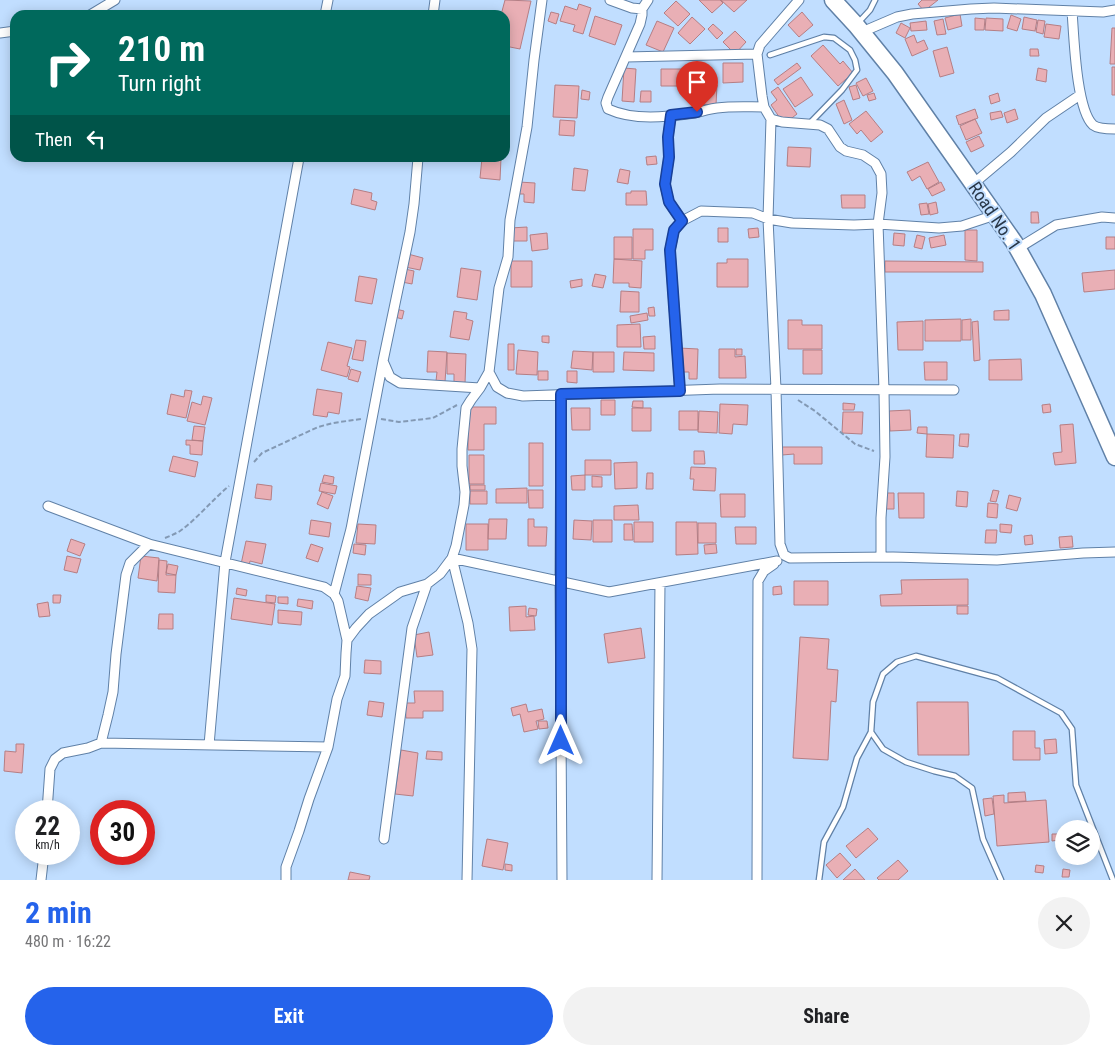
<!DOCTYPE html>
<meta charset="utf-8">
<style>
body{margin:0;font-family:"Roboto Condensed",sans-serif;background:#f2f2f2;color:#202124;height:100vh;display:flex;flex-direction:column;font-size:19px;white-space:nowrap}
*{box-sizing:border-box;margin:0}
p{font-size:16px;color:#757577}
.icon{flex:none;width:28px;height:28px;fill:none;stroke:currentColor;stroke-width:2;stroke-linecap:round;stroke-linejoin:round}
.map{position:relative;height:880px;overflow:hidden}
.sheet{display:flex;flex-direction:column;background:#fff;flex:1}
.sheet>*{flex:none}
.guide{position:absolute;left:10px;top:10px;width:500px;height:152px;border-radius:15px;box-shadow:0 2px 12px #0003;background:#00695c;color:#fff;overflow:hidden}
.controls{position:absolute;left:1055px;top:820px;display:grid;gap:10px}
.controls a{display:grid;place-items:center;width:45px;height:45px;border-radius:50%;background:#fff;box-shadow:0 2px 12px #0003;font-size:25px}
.speed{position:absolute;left:15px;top:800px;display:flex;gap:10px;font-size:25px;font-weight:700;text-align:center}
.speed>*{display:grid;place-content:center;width:65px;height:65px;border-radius:50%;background:#fff;box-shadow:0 2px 12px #0003;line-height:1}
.speed small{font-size:12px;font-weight:400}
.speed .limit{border:8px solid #d22;background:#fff;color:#111}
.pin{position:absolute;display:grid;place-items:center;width:42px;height:42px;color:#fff;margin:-51px -21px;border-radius:50% 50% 50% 0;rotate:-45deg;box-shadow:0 0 5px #0007}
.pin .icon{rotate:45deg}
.me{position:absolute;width:55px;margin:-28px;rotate:0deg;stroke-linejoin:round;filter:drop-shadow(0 0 4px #0008)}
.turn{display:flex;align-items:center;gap:18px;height:105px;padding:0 25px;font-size:22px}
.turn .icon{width:65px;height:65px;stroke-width:2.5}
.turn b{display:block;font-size:35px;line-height:42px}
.then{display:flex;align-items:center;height:48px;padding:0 25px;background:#0003;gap:10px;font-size:19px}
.round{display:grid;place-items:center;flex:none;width:52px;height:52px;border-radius:26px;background:#f2f2f2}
.head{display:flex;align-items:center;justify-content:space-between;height:85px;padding:0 25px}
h1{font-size:30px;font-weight:700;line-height:38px;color:#2563eb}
.primary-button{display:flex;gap:10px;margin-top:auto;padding:10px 25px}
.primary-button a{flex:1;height:58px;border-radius:30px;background:#2563eb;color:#fff;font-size:20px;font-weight:700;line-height:58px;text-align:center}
.primary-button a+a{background:#f2f2f2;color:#202124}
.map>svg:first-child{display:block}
</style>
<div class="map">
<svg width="1115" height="880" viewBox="0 0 1115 880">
<rect width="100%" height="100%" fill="#c1deff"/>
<path fill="#e9afb5" stroke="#b57e84" d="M505,0L531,1L520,49L505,46V15H501Z
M699,0H720L723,3L712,13Z
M721,0H747L734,12Z
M922,0H938L924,11L918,4Z
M676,1L690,14L678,26L664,13Z
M579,4L591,8L583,34L573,31L575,25L560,21L565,6L577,10Z
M551,12L559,14L556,24L548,21Z
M802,12L813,25L799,37L788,25Z
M960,14L962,26L948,30L945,18Z
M1011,15L1021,19L1017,31L1007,28Z
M595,16L622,25L615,45L589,36Z
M692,17L705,29L690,44L678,33Z
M1024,17L1037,20L1035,31L1022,29Z
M975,18L985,19L984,30H975Z
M986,18L1003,19V31L985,30Z
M943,19L946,34L937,35L934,21Z
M1038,20L1045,21L1043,34L1036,32Z
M657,21L674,28L663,52L646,45Z
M926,21L927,30L911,31L910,23Z
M901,23L910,28L905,38L896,33Z
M713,24L723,33L717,39L708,29Z
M1046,24L1061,26L1059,39L1044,37Z
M1112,28H1115V64H1110Z
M735,31L746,42L735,54L723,42Z
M914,35L917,43L924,40L928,49L912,56L905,39Z
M823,45L840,64L843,61L853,73L838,86L811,56Z
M947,47L954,73L940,77L933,51Z
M1030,49H1038L1039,56H1030Z
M723,63H743V82L723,83Z
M797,63L801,68L778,85L774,80Z
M1112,67H1115V95H1112Z
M624,68L636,69L634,102L622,101Z
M1038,68L1047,70L1046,82L1036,80Z
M661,69H683V86H661Z
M801,77L813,95L795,107L783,89Z
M866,78L873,91L863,96L856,83Z
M691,84L717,85L716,105L691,104Z
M555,85L579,86L577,118L553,117Z
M856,85L860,98L853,100L849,87Z
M778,87L797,114L784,124L771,105L777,100L771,92Z
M582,90L590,92L589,100L581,99Z
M641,91H651V102H640Z
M874,93L876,99L869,101L867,95Z
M998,93L1000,101L991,104L989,96Z
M844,100L852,120L844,124L836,104Z
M975,109L978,118L959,125L956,116Z
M1015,109L1018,119L1007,123L1004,113Z
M866,111L883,132L871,142L861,130L857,134L849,124Z
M1001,111L1003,117L991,120L990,113Z
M975,119L982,133L966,140L960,126Z
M560,120L575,121L574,136L559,135Z
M979,136L984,146L971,152L966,142Z
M788,147L811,148L810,167L787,166Z
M656,156L657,164L647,165L646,157Z
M482,158H501L500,180L480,178Z
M928,162L939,182L927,189L920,176L912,181L907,172Z
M574,168L588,170L585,191L572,190Z
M620,169L630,171L628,184L617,182Z
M519,182L535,183L534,203L524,202V194H519Z
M941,182L945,190L932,196L928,189Z
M354,189L372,193L371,200L377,202L375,210L351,204Z
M631,191H646L647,205H626V193H631Z
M841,195H865V208H842Z
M936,202L938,213L930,215L928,204Z
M927,203L929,214L921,215L919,204Z
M1031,212H1038L1039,223H1031Z
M527,227V241H510V228Z
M718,228H728V242H718Z
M758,228L759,237L749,238L748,229Z
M633,229H653V250H645V259H633Z
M965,230H977V261L965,260Z
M547,233L548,249L532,251L530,235Z
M894,233L905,234L904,246L893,245Z
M917,235L925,237L922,249L914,247Z
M944,235L946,245L931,248L929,238Z
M614,237H632V259H614Z
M1106,237H1115V249H1106Z
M408,254L423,258L420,270L405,267Z
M614,259L642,261L641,288L629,287V283H613Z
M727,259H748V287H717V263H727Z
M511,261H532V287H511Z
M885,261L983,262V272H885Z
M400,268L414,271L412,284L397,281Z
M461,268L481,271L477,300L457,297Z
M1115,270V289L1084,292L1082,273Z
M595,274L606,276L603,288L592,286Z
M359,276L377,279L372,304L355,301Z
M582,279V286L571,288L570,281Z
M621,291L639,292V312H620Z
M654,307L655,316H649L648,308Z
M396,309L404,311L402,319L395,317Z
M1009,310V320H994V311Z
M454,311L467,313L466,319L473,321L469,340L450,337Z
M647,313L648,320L631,323L630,316Z
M961,319V341H925V320Z
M971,319V340H962V320Z
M788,320H802V325H822V349H788Z
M923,321V350H898L897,322Z
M978,321L980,360L974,361L972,322Z
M640,324L641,347H617V325Z
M542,336H549V343L542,342Z
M655,336V349H644L643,337Z
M356,340L366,341L363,361L352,359Z
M328,342L352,348L347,366L350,367L347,377L321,370Z
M508,344H514V370H508Z
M679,348L698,349L697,379H689V372H678Z
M719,349H735V357L745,356L746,378H719Z
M736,349H742V355H736Z
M518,350L538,352L537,375L516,374Z
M803,350H822V374H803Z
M428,351L447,352L445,382L436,381L437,372H427Z
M573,351L593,352L592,370L571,368Z
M593,352H614V372H593Z
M624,352L654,353V371L623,370Z
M447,353L466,354L465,384H454V374H447Z
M1021,359L1022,380H989V360Z
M924,362H947V380H925Z
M351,369L361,372L358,382L348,379Z
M538,371H548V380H538Z
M567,371H577V383L567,382Z
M317,389L342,393L339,414L328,412L327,417L313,415Z
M185,390L192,391L186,418L167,414L171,394L184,397Z
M203,396L212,398L205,425L187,421L192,402L201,405Z
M601,400H615V415H601Z
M633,401H643V408L632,407Z
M843,403L855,404L854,410H843Z
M720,404L748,405L747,425L733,424L732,434L719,433Z
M1050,404L1051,412L1043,413L1042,405Z
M468,407H496V424H484V450H468Z
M571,408H590V430H572Z
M632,408H651V431H632Z
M910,410L911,430L890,431L889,411Z
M679,411H698V430H679Z
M699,411L718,412L717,433L698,432Z
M843,412H863L862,434L842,433Z
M1073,424L1076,463L1055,465L1053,453L1062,452L1060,425Z
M194,426L205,427L203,441L192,440Z
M918,427H927V434L917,433Z
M927,434L954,435L953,458L926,457Z
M960,434H969L968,447L959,446Z
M186,440L203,441L202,455L190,454V445H186Z
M529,443H543V486H529Z
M782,447H822V464H794V454L782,455Z
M694,451H704L705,464H694Z
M469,455H484V484H469Z
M173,456L198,462L195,477L169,471Z
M585,460H611V475H585Z
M637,462V488L615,489L614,463Z
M691,467L716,468L715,491L693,490L694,479H690Z
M647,473H653V489H646Z
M324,475L334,477L333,484L322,482Z
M585,475V490H572L571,476Z
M592,476L602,477V487H592Z
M321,483L337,486L335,494L319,491Z
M257,484L272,486L271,500L255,498Z
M470,485H485V490H470Z
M527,488V503H496V489Z
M528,490H543V508H529Z
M993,490L999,491L996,502L990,501Z
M470,491H487V504H470Z
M957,491L968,492L967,507L956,506Z
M322,492L333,496L328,509L317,504Z
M885,493H894V509H885Z
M898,493H924V518H899Z
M720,494H745V517H721Z
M1009,495L1021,498L1017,511L1006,508Z
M988,503L998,504L997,518L987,517Z
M638,505L639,520H614V506Z
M489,519H507L506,539H488Z
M528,519H534V527H547L546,546H528Z
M311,520L331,523L329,537L309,534Z
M574,520L592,521L591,540L573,539Z
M593,520H612V542H593Z
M634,522H653V542H634Z
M676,522H697L698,554L676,555Z
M698,523H716V543H698Z
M358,524L376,525L375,544L356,543Z
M466,524H488V550H466Z
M624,524H632L633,540H624Z
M1000,524L1012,525L1011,533L1000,532Z
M735,527H756V544H736Z
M986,530H997L996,543H985Z
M1032,535L1033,544L1025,545L1024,536Z
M1072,536L1073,547L1060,548L1059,537Z
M71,539L85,544L80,556L67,551Z
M246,541L266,544L262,564L250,561L248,571L240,569Z
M311,544L323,548L318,562L306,558Z
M354,544L366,545L365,555L353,553Z
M716,544L717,553L705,554L704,545Z
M67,556L81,559L77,573L64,570Z
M141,556L159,558L157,581L138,578Z
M159,560L167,561L166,575H176L175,593L158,592Z
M168,564L178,566L176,575L166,573Z
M358,574L371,575V585H358Z
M968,579V605L881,606L880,595L902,594L901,580Z
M794,581H828V605H794Z
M357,586L371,588L368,601L355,598Z
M781,586L782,594L773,595V587Z
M237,588L247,590L246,596L236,594Z
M53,595H61L60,603H53Z
M266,595L276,596L275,603L266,602Z
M278,597H288V604L278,603Z
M234,598L275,604L272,625L231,619Z
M298,599L313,601L312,609L297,606Z
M48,602L50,616L39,617L37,604Z
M526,606V617L534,616L535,630L510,631L509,607Z
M957,606H968V614H957Z
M529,608L537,609L536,616L528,615Z
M278,610L302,612L301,625L278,623Z
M159,614H173V629H158Z
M641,628L645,658L608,663L604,634Z
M429,632L433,655L417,657L414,635Z
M800,637L829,639L827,669L838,670L836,702L831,701L828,760L793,758Z
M365,660L381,661V674L364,673Z
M414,691H443V711H423V718H406L405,703H415Z
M369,701L384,703L382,717L367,715Z
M917,702H968L969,755H918Z
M526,704L528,712L542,709L544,719L536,721L538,729L524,732L520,714L513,716L511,708Z
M538,721H547L548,728L539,729Z
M1013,731H1035V748H1040V760H1013Z
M1056,739L1057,753L1045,754L1044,740Z
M16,744H24L22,773L4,771L5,751L16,752Z
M401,750L418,753L413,796L395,794Z
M427,751L442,752V760L426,759Z
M1025,792L1026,801L1008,802V793Z
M1004,795V803L1046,800L1049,842L997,846L993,796Z
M992,798L994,814L985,816L983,799Z
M868,828L878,839L856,858L846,846Z
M1052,834H1059V840L1052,841Z
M487,839L508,843L503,870L482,866Z
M840,853L851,865L837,878L826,865Z
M898,860L908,871L898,880H879L877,878Z
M505,864L512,865V871L505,870Z
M1036,865L1044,866L1043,873L1035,872Z
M855,869L865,880H843Z
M1063,869L1070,870L1069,877H1062Z
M350,872L370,876L369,880H348Z"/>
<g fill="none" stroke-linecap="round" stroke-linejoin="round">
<defs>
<path id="lane" d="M858,23L870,10L875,0
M770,55L824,37L834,38L850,50L855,60L857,70L842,90L810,123
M871,732L883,749L906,762L934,771L955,776L972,788L983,839L1001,880
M819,880L824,842L843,807L857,758L871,732L873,702L883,674L897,662L916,656L997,678L1061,713L1072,729L1076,785L1113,880"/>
<path id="street" d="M542,0L534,60L527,127L510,220L508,257L499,288L489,372L497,387L507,393L523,396L720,389L954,390
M610,0L632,8L642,9L648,0
M799,0L760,45L757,54L762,96L764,107L771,119L782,122L820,125L828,129L840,147L846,151L863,155L875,163L881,174L882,193L878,224L884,390L885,457L881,518V557
M642,9V15L640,24L608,97L606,103L608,109C634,121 666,117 695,113C702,111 710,109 717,108C733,106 748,107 764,107
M1072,11C1074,36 1076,109 1093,125C1098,129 1108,129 1115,129
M90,15L115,0
M325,15L328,0
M433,15L435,0
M862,32L897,17L912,14L971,9L994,8L1103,12L1115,10
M0,33L15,31
M626,57L757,54
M671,115L668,137L669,157L665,185L669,202L682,221
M771,119L768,219L776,389L780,544L784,555
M418,158L414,204L410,232L383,361L390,377L400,383L480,388
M973,184L1011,152L1046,118L1080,95
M1017,249L1056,225L1102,217L1115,218
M680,391L670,250L674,231L682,221L701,211L753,213L768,219L792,223L854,225L878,224L939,228L962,226L995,215
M561,394L560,582L562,880
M48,506L149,544L324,587L334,594L338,601L347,640
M784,555L790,558L893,557L997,560L1083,553L1115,552
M334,594L351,529L383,361
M101,743L108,715L113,692L116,654L126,575L130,563L149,544
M209,745L225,562L299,158
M47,811L50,769L55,759L63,753L88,748L101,743L328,747
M384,839L412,628L427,584
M41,880L44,854
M286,880V867L299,831L309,799L328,747L337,699L345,676L346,653L347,640L356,628L369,614L400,592L427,584L440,574L452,558L456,546L464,505L465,492L462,466V449L466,408L471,400L480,388L489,372
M467,880L472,649L468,623L452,558L609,592L777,561
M657,880L660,583
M757,880L758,581L764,571L774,564"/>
<path id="highway" d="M833,0L856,25L895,73L1014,242L1043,294L1115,457"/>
</defs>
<use href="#lane" stroke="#6081a7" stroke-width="7"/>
<use href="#street" stroke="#6081a7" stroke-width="11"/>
<use href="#highway" stroke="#6081a7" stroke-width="19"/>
<path stroke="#8399b4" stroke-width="2" stroke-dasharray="5 2.5" stroke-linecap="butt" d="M798,400L815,411L855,444L874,451
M381,419L399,422L433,418L457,405
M254,462L262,453L318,427L333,423L361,419
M165,538C170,536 175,534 180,531C197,519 212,500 229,486"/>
<use href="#lane" stroke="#fff" stroke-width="4.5"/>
<use href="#street" stroke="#fff" stroke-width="9"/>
<use href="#highway" stroke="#fff" stroke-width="16"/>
</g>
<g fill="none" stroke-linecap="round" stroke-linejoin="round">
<defs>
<path id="route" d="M561,741V394L680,391L670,250L674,230L682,221L669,202L665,184L669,157L668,137L671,115L697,112"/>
</defs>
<use href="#route" stroke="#184099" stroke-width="12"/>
<use href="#route" stroke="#2563eb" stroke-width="9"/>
</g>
<g text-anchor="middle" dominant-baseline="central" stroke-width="4" stroke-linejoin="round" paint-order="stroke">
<g font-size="18" fill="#293748" stroke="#c1deff">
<text transform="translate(995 216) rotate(56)">Road No. 1</text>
</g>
</g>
</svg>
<div class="controls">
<a><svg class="icon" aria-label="layers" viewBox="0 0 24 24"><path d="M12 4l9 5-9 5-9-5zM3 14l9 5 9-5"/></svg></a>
</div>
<div class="speed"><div>22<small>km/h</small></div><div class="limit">30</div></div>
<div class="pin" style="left:697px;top:112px;background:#d93025"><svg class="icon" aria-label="arrive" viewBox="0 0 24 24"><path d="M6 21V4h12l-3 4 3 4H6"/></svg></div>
<svg class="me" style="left:561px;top:741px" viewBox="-20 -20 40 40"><path d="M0-17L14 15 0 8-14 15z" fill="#2563eb" stroke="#fff" stroke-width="4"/></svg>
<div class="guide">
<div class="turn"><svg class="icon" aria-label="right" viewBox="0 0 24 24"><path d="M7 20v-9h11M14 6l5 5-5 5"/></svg><div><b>210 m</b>Turn right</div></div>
<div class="then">Then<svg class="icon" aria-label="left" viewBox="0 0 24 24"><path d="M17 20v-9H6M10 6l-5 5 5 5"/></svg></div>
</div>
</div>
<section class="sheet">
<div class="head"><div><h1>2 min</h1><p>480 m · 16:22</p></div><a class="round"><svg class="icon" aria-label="close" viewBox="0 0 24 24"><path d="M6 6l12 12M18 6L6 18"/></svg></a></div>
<div class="primary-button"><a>Exit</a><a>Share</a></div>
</section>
